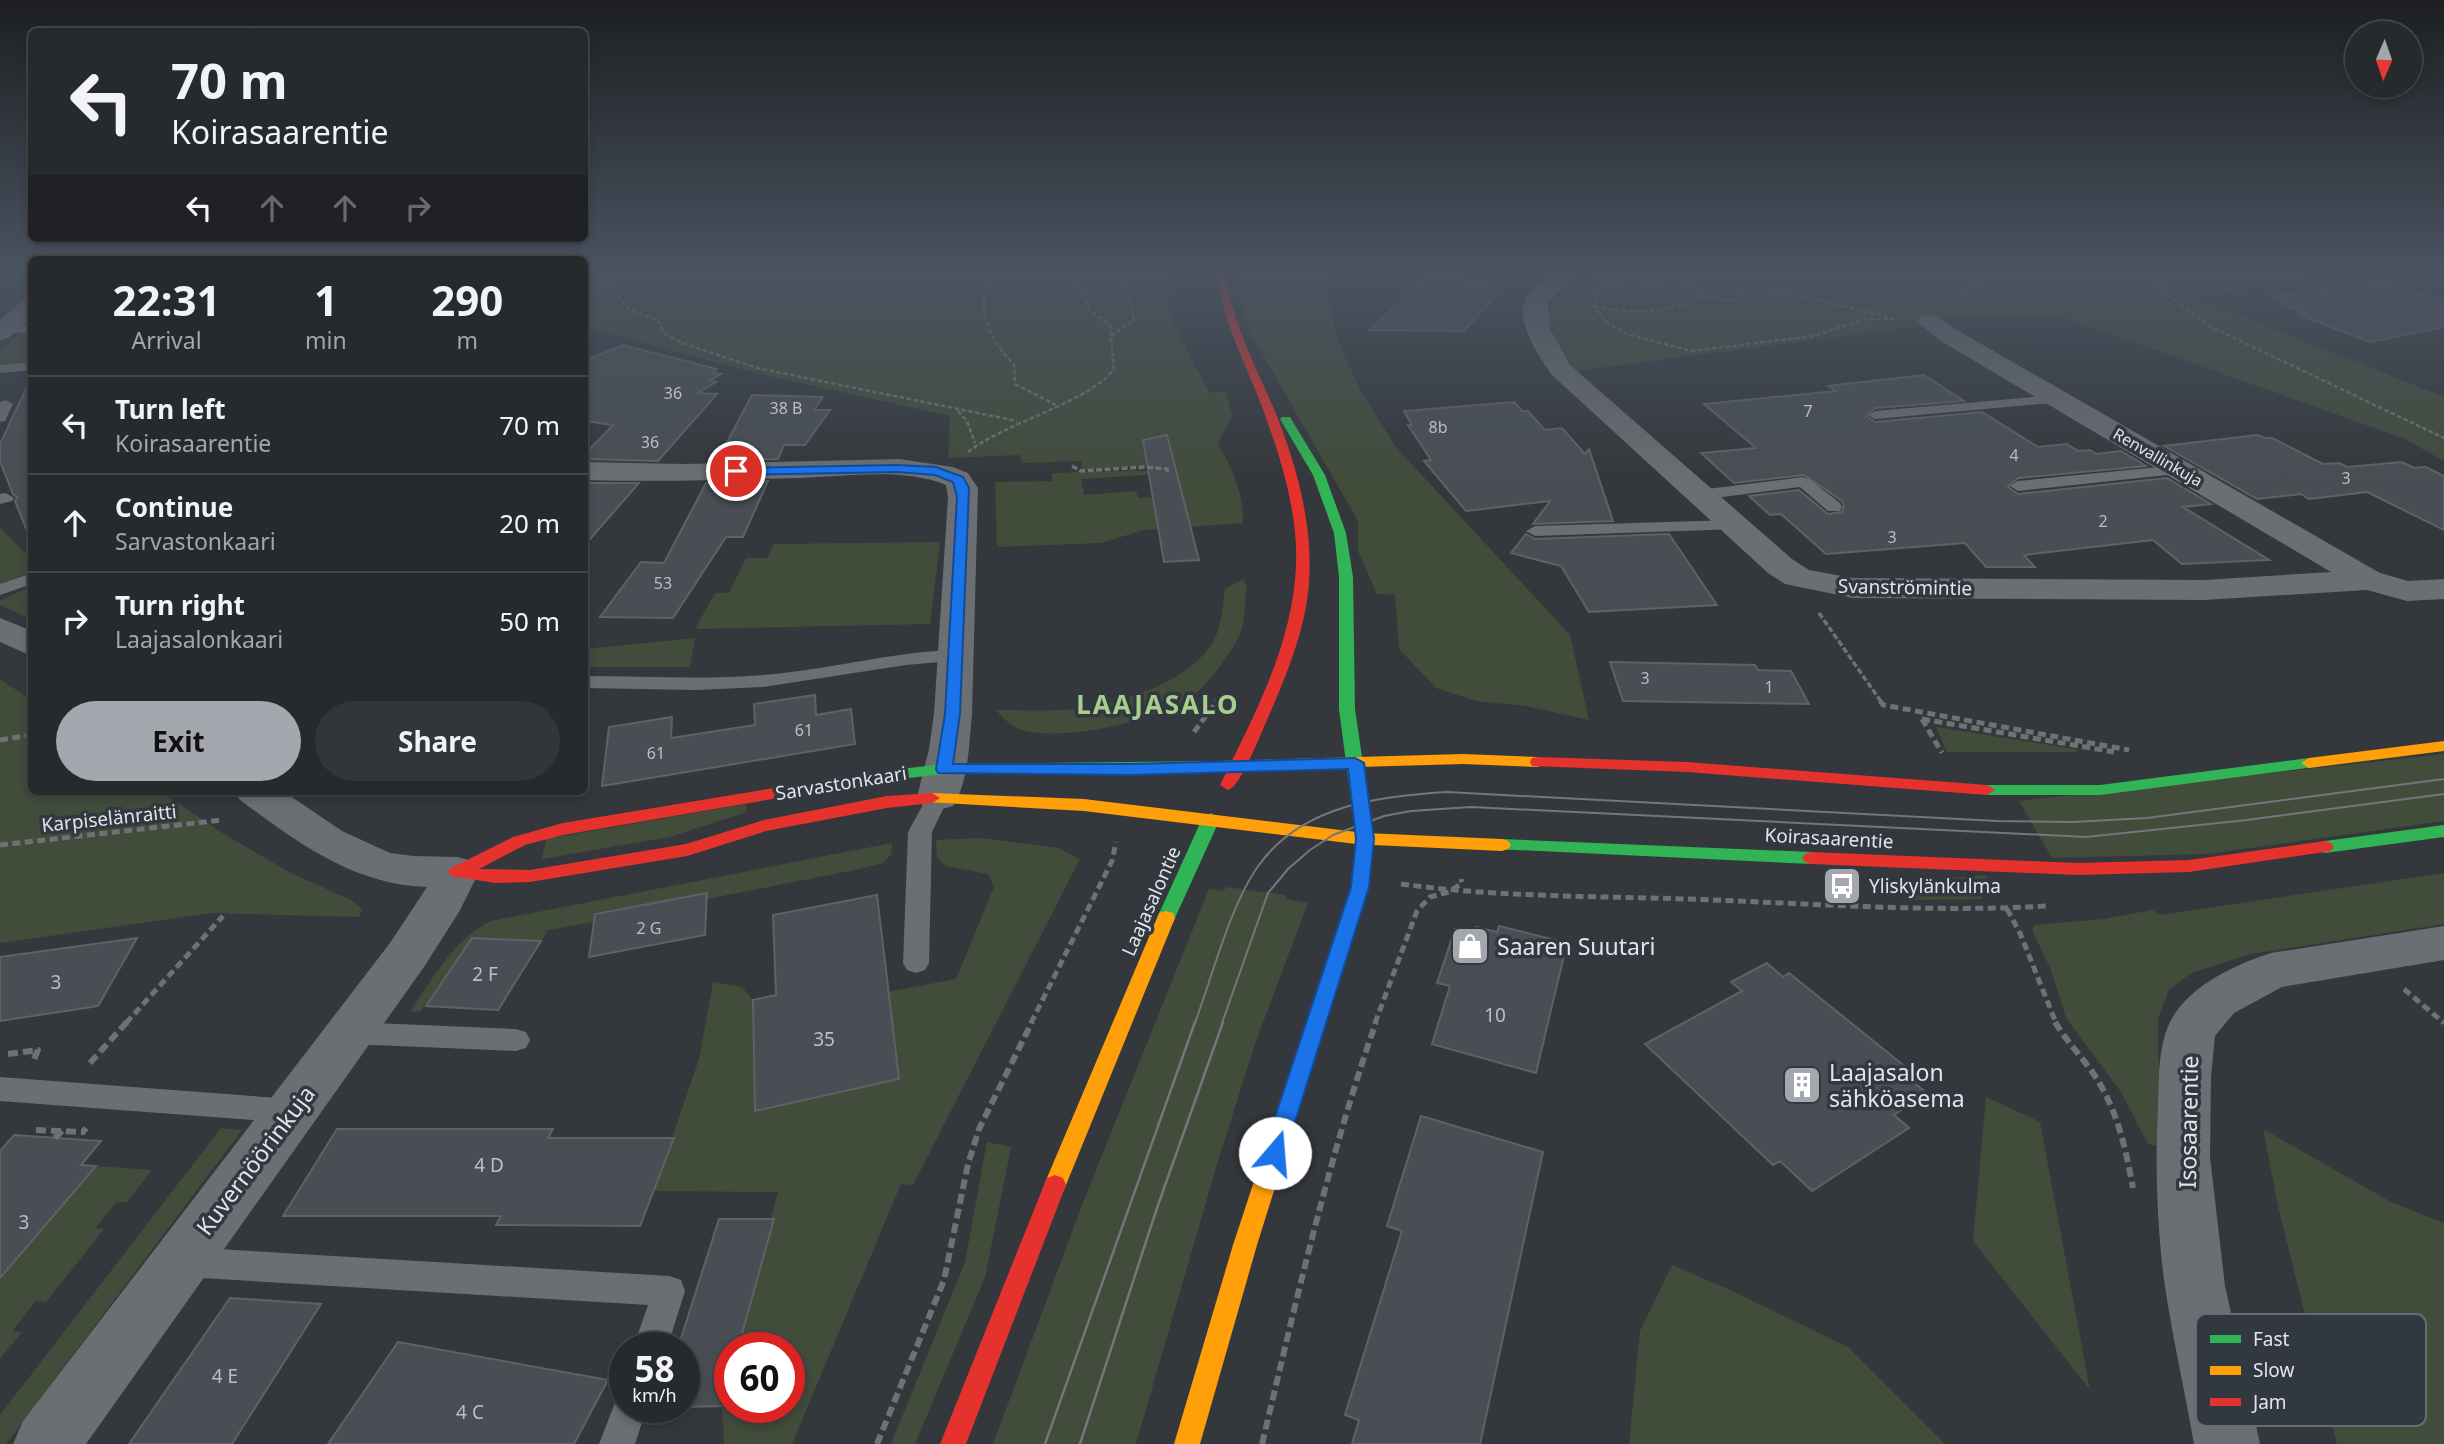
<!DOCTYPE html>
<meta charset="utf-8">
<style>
body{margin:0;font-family:"Noto Sans",sans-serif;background:#333639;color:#f1f3f6;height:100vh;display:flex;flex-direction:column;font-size:26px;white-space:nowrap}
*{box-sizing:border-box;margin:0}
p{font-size:23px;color:#a4a7aa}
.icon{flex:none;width:38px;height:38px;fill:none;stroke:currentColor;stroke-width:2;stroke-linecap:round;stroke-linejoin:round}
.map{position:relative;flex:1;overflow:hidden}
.sheet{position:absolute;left:28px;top:256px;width:560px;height:539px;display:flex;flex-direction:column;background:#272a2d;border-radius:10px;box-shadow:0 4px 10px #0003,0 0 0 2px #434649}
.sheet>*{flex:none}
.banner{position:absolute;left:28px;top:28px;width:560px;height:214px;border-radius:10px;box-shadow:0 4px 10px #0003,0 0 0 2px #434649;background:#272a2d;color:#f1f3f6;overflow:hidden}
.needle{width:46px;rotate:182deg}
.controls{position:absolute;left:2345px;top:21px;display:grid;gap:14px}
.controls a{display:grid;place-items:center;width:77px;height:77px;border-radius:50%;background:#272a2d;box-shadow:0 4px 10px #0003,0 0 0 2px #434649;font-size:35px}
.speed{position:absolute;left:609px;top:1332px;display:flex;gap:14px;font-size:35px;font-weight:700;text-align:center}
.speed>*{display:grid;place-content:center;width:91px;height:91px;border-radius:50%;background:#272a2d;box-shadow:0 4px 10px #0003,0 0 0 2px #434649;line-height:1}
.speed small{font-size:18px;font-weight:400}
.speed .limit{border:10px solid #d22;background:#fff;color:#111}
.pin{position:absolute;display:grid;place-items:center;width:60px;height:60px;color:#fff;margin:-30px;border:4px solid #fff;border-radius:50%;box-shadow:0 2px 7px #0007}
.me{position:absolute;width:77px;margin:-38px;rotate:18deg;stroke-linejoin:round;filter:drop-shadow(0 0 5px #0008)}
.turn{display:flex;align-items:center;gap:24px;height:147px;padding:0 28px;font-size:32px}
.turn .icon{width:91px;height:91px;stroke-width:2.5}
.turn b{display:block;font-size:49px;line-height:60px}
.lanes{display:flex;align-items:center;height:66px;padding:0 28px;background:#0003;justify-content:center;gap:35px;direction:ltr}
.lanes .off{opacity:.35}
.eta{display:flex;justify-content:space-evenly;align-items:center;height:119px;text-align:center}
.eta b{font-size:42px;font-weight:700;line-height:49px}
.action{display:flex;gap:14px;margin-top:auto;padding:14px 28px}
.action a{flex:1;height:80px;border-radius:42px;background:#a4a8ae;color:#111;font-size:28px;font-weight:700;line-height:80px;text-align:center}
.action a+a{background:#333639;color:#f1f3f6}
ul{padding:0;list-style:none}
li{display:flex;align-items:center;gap:21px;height:98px;padding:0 28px;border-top:2px solid #434649}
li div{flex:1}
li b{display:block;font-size:26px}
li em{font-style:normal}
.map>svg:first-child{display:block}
</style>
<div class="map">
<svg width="2444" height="1444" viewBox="0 0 2444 1444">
<rect width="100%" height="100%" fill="#34383c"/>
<path fill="#414c3b" d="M584,274H1171L1170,318L1210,393L1225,391L1232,415L1218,443C1232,468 1244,494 1243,523L1144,530L1101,543L997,547L995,482L1052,481V473L1159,470L1160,474L1081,479L1084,495L1136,491L1138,498L1182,495L1174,468L1146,466L1082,470L1081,461L1022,463L1020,455L948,458L950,416L760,374L585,327Z
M1240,274H1330L1327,287L1336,336L1360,390L1396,447L1570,635L1589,720L1526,706L1476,701L1436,688L1399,649L1395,595L1377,594L1358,551V521L1251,334L1237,294Z
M1589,274H2342L2194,297L2444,397V461L2403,438L2057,315L1941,318L1921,326L1575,371C1557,345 1545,334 1552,302Z
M31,330V362L0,365V352L21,331Z
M0,528L32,560L31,572L0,584Z
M940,542L930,624L695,629L715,593H729L746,558H767L774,544Z
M1243,579L1247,586C1244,600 1246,615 1242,628C1238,644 1215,674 1204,686C1172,719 1070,741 1026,731C1013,728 1004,720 996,710C1025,710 1054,712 1082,708C1125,702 1196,680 1216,636C1222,622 1223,604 1225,589Z
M31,586V619L0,605V601Z
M695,638L690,667H585V649Z
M0,679L31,700L32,791H160L224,834L289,872L351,900L362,909L359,917L212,913L0,943Z
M1936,727L2074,749L2079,752H1947Z
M2444,754V821L2207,854L2052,858L2019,801Z
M746,804L747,812L670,837L542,859L546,839Z
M981,838L1059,848L1080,859L913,1185L901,1184L792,1444H724L722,1406L730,1378V1407H789V1348L738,1347L774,1219H771L778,1192L654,1191L699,1059L713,982L742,987L753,1000L755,1111L898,1079L888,992L956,979L994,887L988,874L946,866L937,857L936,840Z
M892,843L891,855L883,863L860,869L707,899L706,894L595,913L594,922L548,930L541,941L473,938L420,1012L410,1011C433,979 454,938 491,921Z
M2444,873V924L2251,954L2191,973L2169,990L2158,1018V1056L2167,1149L2148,1144L2121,1092L2066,1018L2051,970L2032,930L2035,925L2104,919L2152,910L2160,915Z
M1985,875L1995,891H1984L1982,899L1913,900L1902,882Z
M1226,887L1286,895V899L1308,903L1256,1041L1217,1164L1136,1444H993L1084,1200L1209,889L1224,891Z
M1986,1097L2040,1122L2090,1390L1973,1241Z
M221,1128L242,1130L6,1444H0V1415Z
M2263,1129L2391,1202L2444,1223V1444H2337L2278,1206Z
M987,1142L1011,1147L985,1277L915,1444H891L965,1262Z
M96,1166L152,1170L127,1202H117L95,1228L104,1229L46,1302L36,1301L12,1331L22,1332L0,1359V1278Z
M1672,1265L1728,1289L1848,1347L1945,1444H1629L1640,1331Z"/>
<path fill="#494e54" stroke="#5f6265" stroke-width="2" d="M1429,274L1506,285L1464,331L1370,330Z
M2382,280L2444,301V327L2370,342L2297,314L2306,313L2283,304L2290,303L2273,296Z
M623,345L717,369L712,373L721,374L710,381L716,382L698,393L717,394L658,461L584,459V455L613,425L584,421V361Z
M1924,375L1964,401L1875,408L1866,416L1875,422L1982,412L2038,447L2067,444L2078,451L2090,450L2096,454L2121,451L2146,466L2018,478L2008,487L2018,494L2167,478L2211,504L2183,507L2269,560L2182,564L2153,540L2024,555L2035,567H1986L1965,543L1826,554L1781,514L1770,515L1749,496L1799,490L1828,514L1842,512L1844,506L1842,501L1804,475L1734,483L1701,453L1756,448L1704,404L1836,391L1828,386Z
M32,376V536H29L15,501L17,497L13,494L0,461V444Z
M752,395L823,397L814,410H830L805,445H784L778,459L717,461Z
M1514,402L1522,411H1528L1545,430L1562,428L1585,454L1589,449L1613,521L1533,524L1550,501L1466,511L1424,461L1431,460L1408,425H1412L1404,411Z
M1167,435L1199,560L1164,562L1143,440Z
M2257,435L2265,438H2272L2323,464L2339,463L2347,467L2402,462L2414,468L2426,467L2444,476V530L2367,492L2309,499L2301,494L2257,499L2164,446Z
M768,481L743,537H726L673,618L600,617L641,562L664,563L706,483Z
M584,483H639L584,546Z
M1526,534L1535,539L1669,534L1717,605L1589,612L1561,566L1511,553Z
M1610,662L1755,665L1758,670L1791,671L1809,704L1623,701Z
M815,695L816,715L851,709L855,744L602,786L609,727L672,717L671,738L755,725L754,704Z
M707,893L705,935L589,957L595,914Z
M877,895L899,1079L755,1111L753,1000L776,995L773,915Z
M1499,926L1567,943L1536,1073L1432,1044L1450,986L1437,983L1455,929L1474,934L1476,927L1497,932Z
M137,938L98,1006L0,1021V957Z
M472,938L541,941L498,1010L426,1006Z
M1767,963L1783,977L1789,973L1912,1072L1905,1076L1927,1093L1894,1115L1909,1128L1812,1191L1780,1161L1773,1165L1645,1044L1742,991L1731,982Z
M1421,1116L1543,1152L1480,1444H1352L1359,1420L1345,1415L1402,1231L1387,1226Z
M337,1129H553L548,1138H674L640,1226L496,1225L501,1216H283Z
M14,1135L101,1141L81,1165L96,1166L0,1278V1151Z
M719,1219H774L738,1348H730V1378L722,1406L684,1407V1348H678Z
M230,1298L321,1304L232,1444H129Z
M398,1342L608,1380L574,1444H328Z"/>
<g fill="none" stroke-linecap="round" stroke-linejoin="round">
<path stroke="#6f7174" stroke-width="2.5" stroke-dasharray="4.5 2.5" stroke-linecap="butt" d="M599,274L630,310L657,320L666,334L682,343L757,368L1017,421
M987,274C979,312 986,337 1014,364L1015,384L1056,405
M1616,274L1632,277L1644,274
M2141,274L2207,325L2444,438
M1599,279L1602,286L1596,294L1594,306L1606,322L1627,334L1691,351L1814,336L1865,319H1898
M2153,283L2199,274
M1602,286L1635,289L1685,276
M1704,296L1735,301L1742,290H1765L1809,298L1888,317
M1950,301L1992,274
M1594,307C1634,313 1667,315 1704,296L1684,282L1685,274
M1111,336L1134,320L1124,274
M958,411L967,421L975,443
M968,452C1006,422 1090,402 1114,369L1110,325L1089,310L1078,282L1065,274"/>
<path stroke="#6f7174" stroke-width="3.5" stroke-dasharray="6 2.5" stroke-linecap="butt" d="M1072,466L1081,471L1145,467L1167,469L1168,473
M1819,613L1882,703
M1216,703L1222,695"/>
<path stroke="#6f7174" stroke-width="5" stroke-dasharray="8 4.5" stroke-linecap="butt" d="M1880,701L1883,705L2129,750
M1922,719L2114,752
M1922,719L1942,753
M1194,732L1217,701
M0,740L32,735
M0,845L222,820
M1401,884C1496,897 1591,896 1686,899C1807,903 1926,913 2046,906
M2007,909L2020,933L2056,1023
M2404,989L2444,1023
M126,1023L223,916
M1031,1023L1112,861L1116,842
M1375,1023L1417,911L1430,897L1449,892L1462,883L1461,879"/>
<path stroke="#6f7174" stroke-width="6" stroke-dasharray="10 5" stroke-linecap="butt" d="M2055,1022C2067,1042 2084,1059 2097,1079C2118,1113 2126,1150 2133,1188
M8,1054L38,1050L34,1059
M90,1063L127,1022
M36,1130L83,1132L86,1128
M55,1138L63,1130
M877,1444L944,1280L968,1164L979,1129L1032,1022
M1262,1444C1296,1302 1328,1160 1376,1022"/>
<path fill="#6b6e72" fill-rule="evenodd" d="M32,324V332L0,334V328Z
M32,362V370L0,373V365Z
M2058,395L2063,396L2065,399L2063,402L1875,419L1868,415L1875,411Z
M6,400L13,404L5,421L0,422V402Z
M2180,465L2188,470L2186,473L2018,491L2010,486L2018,481Z
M1803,477L1809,479L1840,503L1842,507L1840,511H1828L1800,487L1699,500L1691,495L1699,490Z
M6,493L14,498L12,501L0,504V494Z
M1733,520L1739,521L1741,525L1739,529L1535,536L1526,531L1535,526Z
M32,573V584L0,595V584Z
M955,650L965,656L962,660L906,665L763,687L696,690L584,688V676C644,676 703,680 763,675C827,670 890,652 955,650Z
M938,790L946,792L949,797L932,832L929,963L925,970L916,973L907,970L903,963L908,832L930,792Z
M350,1022L516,1029L526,1032L530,1040L526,1048L516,1051L350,1044L340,1041L336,1033L340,1025Z
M0,1077L291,1099L301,1103L305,1111L301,1119L291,1123L0,1101Z
M185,1247L669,1276L681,1280L685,1291L667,1348H633L648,1305L185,1277L174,1272L169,1262L174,1252Z
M625,1392V1407H647L635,1444H599L618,1395Z"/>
<path fill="#6b6e72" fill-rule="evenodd" d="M1554,274H1579L1548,301L1550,329L1570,365L1792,559L1809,570L1853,578L2204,580L2331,572L1939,340L1917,321L1921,316C1936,312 1945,321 1957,330L2380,573L2408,581L2444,579V599L2407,601L2367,590L2204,600L1853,598L1785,584L1768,573L1552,375C1540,358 1511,317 1528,295C1535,287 1546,281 1554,274Z
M32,297V317L8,338L0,340V320L24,299Z
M899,459L953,467L968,473L978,488L972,714C969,743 969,781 953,806L938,810L923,806L917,797L929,749L934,714L948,497L946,485C902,467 845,477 798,478C727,480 656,482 584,480V462L684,464Z
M0,618L32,631V656L0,642Z
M234,791H283L342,831L390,853L414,856L457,857L473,861L479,872L459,912L424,967L86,1444H13L23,1421L390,943L427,887C353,885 297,842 240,800Z
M2444,926V960L2282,987L2234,1013L2215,1036L2211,1076L2210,1157L2225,1286L2260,1444H2194C2185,1392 2173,1340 2165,1287C2157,1229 2155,1167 2158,1107C2159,1083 2158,1052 2167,1029C2182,989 2233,965 2271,953Z"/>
<path fill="#30b455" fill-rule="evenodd" d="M1282,417H1290L1325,475L1346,533L1353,577L1355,709L1374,839L1371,843H1359L1356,839L1339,709V577L1334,533L1313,475L1280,419Z
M2309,758L2315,759L2317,763L2315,767L2100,795H1987L1979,790L1987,785H2100Z
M1219,761L1225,762L1227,766L1225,770L944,774L865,783L857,778L865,773L944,764Z
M1211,813L1220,819L1175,918L1173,923H1159L1157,918L1202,819Z
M2444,825V837L2325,853L2319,851L2316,847L2319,843L2325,841Z
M1502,839L1811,852L1817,854L1820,858L1817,862L1811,864L1496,849L1493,845L1496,841Z"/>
<path fill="#ff9f0a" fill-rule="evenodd" d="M2444,741V751L2309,768L2301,763L2309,758Z
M1463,754L1538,757L1546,762L1538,767L1463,764L1219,771L1211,766L1219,761Z
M932,793L1084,799L1365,833L1502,839L1508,841L1511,845L1508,849L1502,851L1373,845L1369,887L1257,1245L1200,1444H1174L1233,1245L1351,887L1356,844L1084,811L926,802L924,798Z
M1166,911L1173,913L1175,918L1066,1185L1063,1192L1055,1195L1047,1192L1044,1185L1157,918L1159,913Z"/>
<path fill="#e5322d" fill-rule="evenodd" d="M1217,274H1226C1232,323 1255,364 1274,409C1299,470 1318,541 1306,607C1298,649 1281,688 1264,727C1258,740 1240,787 1228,790L1220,785C1254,716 1293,644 1296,565C1298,514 1282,462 1265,415C1248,367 1223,325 1217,274Z
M1538,757L1687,762L1987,785L1995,790L1987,795L1687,772L1532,766L1530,762L1532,758Z
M865,773L871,774L873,778L871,782L563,835L525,845L479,869L530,870L686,844L764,820L887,796L932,793L940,798L932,803L887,808L766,831L687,856L530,882L495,883L451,876L448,872L451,868L513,837L563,823Z
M2325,841L2331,843L2334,847L2331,851L2189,872L2078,875L1811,864L1805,862L1802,858L1805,854L1811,852L2078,863L2189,860Z
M1055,1175L1063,1178L1066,1185L966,1444H940L1044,1185L1047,1178Z"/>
<path stroke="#74767a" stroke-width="2" d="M1195,1023C1212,977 1231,903 1259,865C1302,805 1380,796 1447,792L1997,821L2073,822L2147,818L2444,779
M1222,1023L1268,893L1288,869L1310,850L1333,835L1384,816L1411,811L1471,807L2086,837L2247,820L2444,794"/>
<path stroke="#74767a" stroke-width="2.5" d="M1045,1444L1195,1022
M1080,1444L1157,1208L1223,1022"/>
</g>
<linearGradient id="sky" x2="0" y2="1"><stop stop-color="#1d1f21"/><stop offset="0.57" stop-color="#4a5361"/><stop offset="1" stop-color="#4a5361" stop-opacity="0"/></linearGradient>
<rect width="2444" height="477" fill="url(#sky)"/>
<path fill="#1a73e8" stroke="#114b97" stroke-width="2" d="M897,465L936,467L963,477L969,488L960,714L953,764H1131L1355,758L1364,763L1374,839L1369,887L1283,1160L1275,1163L1267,1160L1263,1153L1351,887L1356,839L1348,769L1131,775L938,773L936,769L945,714L957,497L953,482L935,475L897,472L736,475L729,471L736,468Z"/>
<defs>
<symbol id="bus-square" viewBox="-11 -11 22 22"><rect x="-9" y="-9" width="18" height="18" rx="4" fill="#a4a8ae" stroke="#313840"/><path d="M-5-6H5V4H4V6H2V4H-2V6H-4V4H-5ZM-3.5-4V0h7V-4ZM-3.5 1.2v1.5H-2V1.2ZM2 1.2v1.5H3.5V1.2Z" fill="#fff"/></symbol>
<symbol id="shop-square" viewBox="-11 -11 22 22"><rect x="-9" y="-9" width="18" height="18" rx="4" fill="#a4a8ae" stroke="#313840"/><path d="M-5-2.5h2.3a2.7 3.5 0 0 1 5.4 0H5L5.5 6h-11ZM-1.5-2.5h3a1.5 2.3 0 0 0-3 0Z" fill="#fff"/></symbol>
<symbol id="building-square" viewBox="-11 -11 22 22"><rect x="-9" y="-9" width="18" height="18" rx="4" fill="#a4a8ae" stroke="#313840"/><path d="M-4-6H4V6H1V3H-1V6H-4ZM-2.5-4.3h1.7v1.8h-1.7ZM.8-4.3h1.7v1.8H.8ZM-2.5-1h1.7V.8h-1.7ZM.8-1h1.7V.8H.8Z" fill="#fff"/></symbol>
</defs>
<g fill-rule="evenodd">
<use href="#bus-square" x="1820" y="864" width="44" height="44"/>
<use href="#shop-square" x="1448" y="924" width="44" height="44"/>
<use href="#building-square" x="1780" y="1063" width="44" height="44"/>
</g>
<g text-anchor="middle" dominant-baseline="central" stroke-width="7" stroke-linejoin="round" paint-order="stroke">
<g font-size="16" fill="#bbbfc5">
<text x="673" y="393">36</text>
<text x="786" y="408">38 B</text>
<text x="1808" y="411">7</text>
<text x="1438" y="427">8b</text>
<text x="650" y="442">36</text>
<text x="2014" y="455">4</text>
<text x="2346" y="478">3</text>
<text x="2103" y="521">2</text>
<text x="1892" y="537">3</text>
<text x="663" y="583">53</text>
<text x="1645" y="678">3</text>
<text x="1769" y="687">1</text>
<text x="804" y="730">61</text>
<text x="656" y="753">61</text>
<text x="649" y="928">2 G</text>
</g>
<g font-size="16" fill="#e1e5eb" stroke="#313840">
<text transform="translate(2158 457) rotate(30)">Renvallinkuja</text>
</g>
<g font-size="19" fill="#e1e5eb" stroke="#313840">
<text transform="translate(1905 587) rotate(1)">Svanströmintie</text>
<text transform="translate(841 783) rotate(-9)">Sarvastonkaari</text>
<text transform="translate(109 818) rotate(-6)">Karpiselänraitti</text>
<text transform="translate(1829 838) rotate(3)">Koirasaarentie</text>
<text transform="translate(1151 901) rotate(-66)">Laajasalontie</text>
</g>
<g font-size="19" fill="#e1e5eb" stroke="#313840" text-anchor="start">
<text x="1869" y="886">Yliskylänkulma</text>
</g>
<g font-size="19" fill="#bbbfc5">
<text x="485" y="974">2 F</text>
<text x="56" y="982">3</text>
<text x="1495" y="1015">10</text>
<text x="824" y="1039">35</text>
<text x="489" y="1165">4 D</text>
<text x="24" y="1222">3</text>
<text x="225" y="1376">4 E</text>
<text x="470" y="1412">4 C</text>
</g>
<g font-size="23" fill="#e1e5eb" stroke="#313840" text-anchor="start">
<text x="1497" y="946">Saaren Suutari</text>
<text x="1829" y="1072">Laajasalon<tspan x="1829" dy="26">sähköasema</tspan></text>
</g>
<g font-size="23" fill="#e1e5eb" stroke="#313840">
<text transform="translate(2188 1122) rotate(-89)">Isosaarentie</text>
<text transform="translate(255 1160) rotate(-53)">Kuvernöörinkuja</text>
</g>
<g font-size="26" font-weight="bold" letter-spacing="2" fill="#a8ce8b" stroke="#313840">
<text x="1158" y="704">LAAJASALO</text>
</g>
</g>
<rect x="2196" y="1314" width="230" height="112" rx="10" fill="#313840" stroke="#666c73" stroke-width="2"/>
<rect x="2210" y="1335" width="31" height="8" fill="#30b455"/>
<rect x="2210" y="1366" width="31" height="9" fill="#ff9f0a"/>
<rect x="2210" y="1398" width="31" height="8" fill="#e5322d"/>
<g font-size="19" fill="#e1e5eb">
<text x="2253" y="1346">Fast</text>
<text x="2253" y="1377">Slow</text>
<text x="2253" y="1409">Jam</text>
</g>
</svg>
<div class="controls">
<a><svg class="needle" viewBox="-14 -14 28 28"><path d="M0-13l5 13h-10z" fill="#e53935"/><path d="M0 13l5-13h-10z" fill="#a4a7aa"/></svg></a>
</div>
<div class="speed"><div>58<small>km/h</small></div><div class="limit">60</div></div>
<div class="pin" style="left:736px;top:471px;background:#d93025"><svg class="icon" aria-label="arrive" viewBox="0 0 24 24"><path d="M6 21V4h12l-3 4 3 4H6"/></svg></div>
<svg class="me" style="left:1275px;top:1153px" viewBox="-20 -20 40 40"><circle r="19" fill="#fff"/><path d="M0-13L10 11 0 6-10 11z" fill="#1a73e8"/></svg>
<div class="banner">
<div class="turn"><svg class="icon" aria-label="left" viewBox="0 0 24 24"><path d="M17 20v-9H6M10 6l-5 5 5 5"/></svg><div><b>70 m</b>Koirasaarentie</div></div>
<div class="lanes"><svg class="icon" aria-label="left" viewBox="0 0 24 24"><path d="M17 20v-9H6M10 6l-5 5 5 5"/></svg><svg class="icon off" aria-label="ahead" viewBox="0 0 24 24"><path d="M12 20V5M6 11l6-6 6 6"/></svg><svg class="icon off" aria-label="ahead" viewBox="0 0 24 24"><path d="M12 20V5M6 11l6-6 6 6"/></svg><svg class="icon off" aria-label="right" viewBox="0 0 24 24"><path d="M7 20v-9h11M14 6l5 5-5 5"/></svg></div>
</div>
<section class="sheet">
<div class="eta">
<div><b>22:31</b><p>Arrival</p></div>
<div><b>1</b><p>min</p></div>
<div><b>290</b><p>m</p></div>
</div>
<ul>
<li><svg class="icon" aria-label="left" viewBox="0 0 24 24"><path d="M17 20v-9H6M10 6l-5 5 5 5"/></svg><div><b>Turn left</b><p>Koirasaarentie</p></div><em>70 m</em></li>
<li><svg class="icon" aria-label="ahead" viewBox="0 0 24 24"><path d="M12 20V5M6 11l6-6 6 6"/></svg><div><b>Continue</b><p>Sarvastonkaari</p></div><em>20 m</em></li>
<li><svg class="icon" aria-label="right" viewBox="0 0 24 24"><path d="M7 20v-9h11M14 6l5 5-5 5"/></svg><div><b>Turn right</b><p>Laajasalonkaari</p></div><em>50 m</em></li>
</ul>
<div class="action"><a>Exit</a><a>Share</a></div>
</section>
</div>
